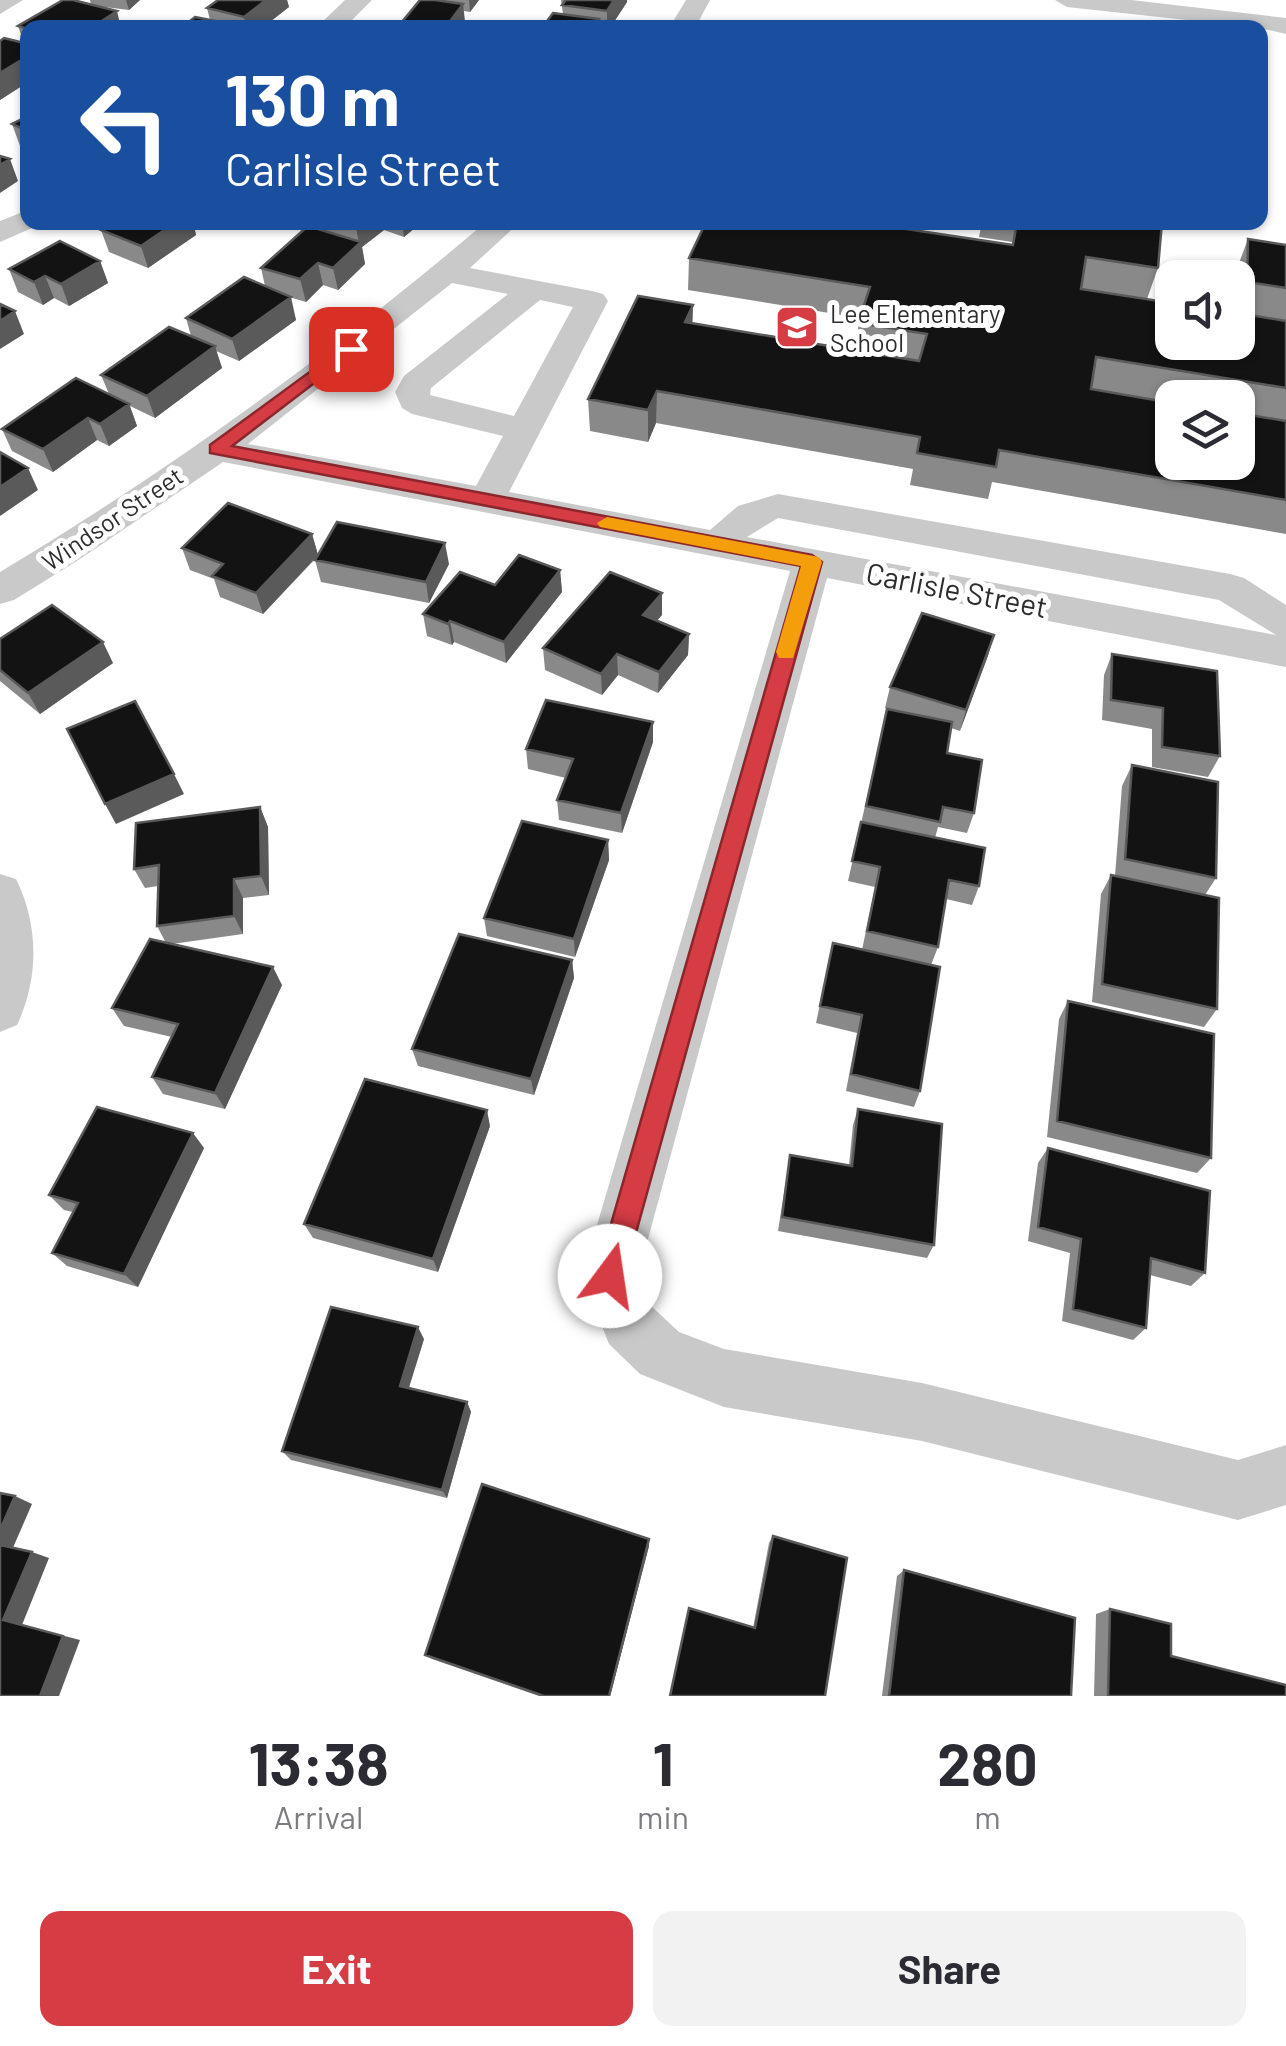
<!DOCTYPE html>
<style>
body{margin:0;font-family:Barlow,sans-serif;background:#f2f2f3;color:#2b2b33;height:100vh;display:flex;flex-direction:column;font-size:38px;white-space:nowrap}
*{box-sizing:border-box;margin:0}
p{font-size:32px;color:#7c7c81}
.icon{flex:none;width:55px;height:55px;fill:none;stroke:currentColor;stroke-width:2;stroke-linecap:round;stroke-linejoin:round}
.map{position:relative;height:1696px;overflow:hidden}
.panel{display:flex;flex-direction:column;background:#fff;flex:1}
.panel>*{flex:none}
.guide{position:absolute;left:20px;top:20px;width:1248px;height:210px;border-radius:20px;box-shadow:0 2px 8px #0004;background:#1a4fa0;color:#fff;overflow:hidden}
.buttons{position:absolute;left:1155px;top:260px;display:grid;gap:20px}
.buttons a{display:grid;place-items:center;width:100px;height:100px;border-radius:20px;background:#fff;box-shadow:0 2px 8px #0004;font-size:50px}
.pin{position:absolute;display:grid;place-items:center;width:85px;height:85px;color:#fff;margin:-42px;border-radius:20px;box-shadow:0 5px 15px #0006}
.me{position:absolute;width:110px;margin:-55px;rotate:14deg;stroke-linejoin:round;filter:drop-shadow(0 0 8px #0008)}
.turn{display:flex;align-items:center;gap:35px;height:210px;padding:0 40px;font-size:45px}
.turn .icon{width:130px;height:130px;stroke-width:2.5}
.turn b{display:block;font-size:70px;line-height:85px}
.eta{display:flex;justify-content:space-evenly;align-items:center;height:170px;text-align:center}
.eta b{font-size:60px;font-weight:700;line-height:70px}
.primary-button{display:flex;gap:20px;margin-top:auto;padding:20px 40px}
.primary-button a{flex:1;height:115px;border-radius:20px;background:#d63c44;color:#fff;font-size:40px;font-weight:700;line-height:115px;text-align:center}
.primary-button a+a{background:#f2f2f3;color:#2b2b33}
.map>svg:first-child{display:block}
</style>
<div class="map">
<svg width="1286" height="1696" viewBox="0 0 1286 1696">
<rect width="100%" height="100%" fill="#fff"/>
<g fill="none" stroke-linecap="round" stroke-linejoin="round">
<path fill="#c9c9c9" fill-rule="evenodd" d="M0,0H23L0,14Z
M345,0H372L344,28H316Z
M686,0H710L695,28H669Z
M1055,0H1131L1286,18V34L1260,28L1067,7Z
M28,210V222H41L39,225L0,242V221Z
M486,222H520L470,268L592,291L603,294L608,301L509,492L710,530L738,506L778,494L1230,574L1244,578L1286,605V667L827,578L638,1276L649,1304L679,1332L724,1349L922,1383L1238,1460L1286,1445V1505L1238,1520L922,1441L724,1407L640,1374L609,1344L582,1276L790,571L223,462L80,559L14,600L0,604V572C172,469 333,352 486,222ZM452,283L508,294L404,376L395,392L402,408L412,414L503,436L476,486L248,444ZM540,300L573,307L514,416L430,395L431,388ZM778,518L1219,600L1276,635L747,537Z
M0,874L16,879C39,925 39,979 17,1025L0,1032Z"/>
</g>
<path fill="#898989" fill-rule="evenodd" d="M90,0H140L129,10L96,6L28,28V82L0,100V41L24,43L18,26L91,5Z
M218,0H287L289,7L262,28H181L210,20L207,8Z
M420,0H479L470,12L464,11L465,24L463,28H402L401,23Z
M561,0H627V2L610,28H542L563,14Z
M28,116V149L20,146L12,124Z
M112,222H193L196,235L148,268L109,252L101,230Z
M324,222H422L404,237L384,230L362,247L365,264L338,290L323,285L306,302L289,297L296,320L239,361L216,351L222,368L155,418L130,406L137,426L109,446L97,440L53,472L12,451L2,429L109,394L101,375L191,336L186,318L265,286L261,268L326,232Z
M982,222H1162L1158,268L1147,299L1238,342V278H1235L1236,271L1248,239L1286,245V534L992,482L988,499L910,485L913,469L656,423L648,442L590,431L588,399L693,305L692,323L854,351L860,318L688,290L689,258L1012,245V242L979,237ZM1172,398H1238V462H1172Z
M100,261L108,283L69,306L54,298L43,305L18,292L9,269Z
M312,534L318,555L449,564L429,603L321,582L315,560L318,556L263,614L220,597L214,579L190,570L182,548Z
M560,570L562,592L506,663L454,642L452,645L427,636L423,614L495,585Z
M662,615L656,621L689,634L688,655L658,693L618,675L602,695L545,670L543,648Z
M994,635L960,731L951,728L947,753L974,813L967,833L938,827L935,838L979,886L972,905L946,899L938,947L931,965L920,1091L914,1107L846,1091L857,1033L816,1023L833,943L862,950L875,887L848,881L887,709L897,711L885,708L890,687Z
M0,639L113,663L40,714L0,681Z
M1112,654L1220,756L1208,777L1152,767V729L1102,720L1104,675Z
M653,742L622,833L559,820L557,800L566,778L528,769L526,749Z
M1132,765L1216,878L1205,895L1217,1009L1204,1027L1092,1002L1101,894L1111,875L1115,876L1122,786Z
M260,807L268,827L269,895L243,898V934L172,944L282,985L225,1109L163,1094L152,1077L172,1037L124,1026L112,1008L166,943L157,926L158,886L145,888L134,869Z
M608,840L609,860L575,957L487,936L484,918Z
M572,960L574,978L534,1095L418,1066L412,1049Z
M1068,1001L1211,1158L1197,1173L1047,1137L1059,1019Z
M858,1109L934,1245L927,1258L778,1231L790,1155L849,1165L853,1125Z
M490,1126L438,1272L313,1238L304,1224Z
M204,1148L138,1287L67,1266L52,1253L73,1212L64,1210L49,1195Z
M1048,1148L1205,1273L1191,1286L1150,1275L1146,1328L1133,1340L1062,1321L1070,1253L1028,1241L1038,1163Z
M424,1339L409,1388L467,1402L471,1412L447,1498L291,1460L282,1451Z
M773,1536L825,1696L753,1628L769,1543Z
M649,1539V1546L610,1696H539L432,1659L425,1655Z
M904,1570L1071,1696H882L897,1576Z
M1110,1609L1171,1656L1286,1696H1094L1096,1614Z"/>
<path fill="#5a5a5a" d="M126,0H140L129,10Z
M266,0H287L289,7L262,28H246L244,17Z
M469,0H479L470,12Z
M614,0H627V2L610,28H607V11Z
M463,4L465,24L463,28H445Z
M117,11L121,28H91Z
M28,56V82L0,100V73Z
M10,159L18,181L0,193V165Z
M176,222H193L196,235L148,268L141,246Z
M362,222H383L384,230L362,247L365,264L338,290L333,268L359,244L356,227Z
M402,222H422L404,237Z
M100,261L108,283L69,306L61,284Z
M318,263L323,285L306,302L300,279Z
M45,276L54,298L43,305L34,282Z
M291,297L296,320L239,361L232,339Z
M693,305L692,337L685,322Z
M15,311L24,334L0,349V321Z
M215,346L222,368L155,418L147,396Z
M657,391L656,423L648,442V410Z
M129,404L137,426L109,446L100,424Z
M88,418L97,440L53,472L43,449Z
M28,468L38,490L0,516V487Z
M312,534L318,555L263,614L256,593Z
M445,543L449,564L429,603L426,582Z
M560,570L562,592L506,663L504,642Z
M662,593V615L643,637V615Z
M450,621L454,642L452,645L448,624Z
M689,634L688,655L658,693L659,672Z
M994,635L988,656L960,731L966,710Z
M103,642L113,663L40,714L28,693Z
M617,654L618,675L602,695L601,674Z
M653,722V742L622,833L621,813Z
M174,774L184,794L116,824L105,804Z
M260,807L268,827L269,895L261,876Z
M608,840L609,860L575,957L574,939Z
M234,879L243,898V934L234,916Z
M572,960L574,978L534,1095L531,1079Z
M273,967L282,985L225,1109L215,1093Z
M487,1110L490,1126L438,1272L433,1259Z
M193,1133L204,1148L138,1287L124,1274Z
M418,1327L424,1339L406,1396L400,1386Z
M467,1402L471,1412L447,1498L442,1490Z
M15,1496L32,1504L12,1550L0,1546V1530Z
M649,1539V1546L610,1696H609Z
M32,1552L49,1558L22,1625L80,1640L59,1696H40L3,1620Z"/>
<path fill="#131313" stroke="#5a5a5a" stroke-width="2.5" d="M63,0H73L117,11L91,28H28V29L18,26Z
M218,0H266L244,17L207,8Z
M420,0H435L463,4L445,28L401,23Z
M566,0H614L607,11L562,5Z
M553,13L599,19L593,28H542Z
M195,17L230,24L226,28H181Z
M4,38L28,44V56L0,73V41Z
M28,116V131L12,124Z
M0,156L10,159L0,165Z
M112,222H176L141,246L101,230Z
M344,222H362L356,227Z
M706,222H860L1013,245L1017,222H1162L1158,268L1086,257L1081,289L1172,303V342H1238V313L1286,321V388L1096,357L1091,389L1172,403V462H1238V413L1286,421V500L999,450L996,467L917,453L920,437L657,391L648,410L588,399L638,296L693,305L685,322L919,361L927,334L858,323L870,287L689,258Z
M308,226L361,242L333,268L318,263L300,279L261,268Z
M1248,239L1286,245V288L1247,282Z
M60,241L100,261L61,284L45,276L34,282L9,269Z
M244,277L291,297L232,339L186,318Z
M0,304L15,311L0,321Z
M169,327L215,346L147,396L101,375Z
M76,378L129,404L100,424L88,418L43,449L2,429Z
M0,452L28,468L0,487Z
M228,503L312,534L256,593L212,576L223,564L182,548Z
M337,522L445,543L426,582L315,560Z
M519,555L560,570L504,642L450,621L448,624L423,614L460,572L495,585Z
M610,572L662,593L643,615L689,634L659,672L617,654L601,674L543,648Z
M52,605L103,642L28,693L0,670V639Z
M922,613L994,635L966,710L890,687Z
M1112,654L1217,671L1220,756L1162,747L1163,708L1111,700Z
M546,700L653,722L621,813L557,800L573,759L526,749Z
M135,701L174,774L105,804L67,729Z
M887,709L952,722L947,753L982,760L974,813L943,807L940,822L866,806Z
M1132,765L1218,782L1216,878L1125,859Z
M260,807L261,876L234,879V916L157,926L159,865L134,869L136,823Z
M522,821L608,840L574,939L484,918Z
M861,822L985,848L979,886L949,880L938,947L867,931L880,867L852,861Z
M1111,875L1219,898L1217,1009L1102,984Z
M459,934L572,960L531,1079L412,1049Z
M150,939L273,967L215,1093L152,1077L178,1024L112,1008Z
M833,943L940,967L920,1091L851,1074L862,1015L820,1006Z
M1068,1001L1214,1034L1211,1158L1057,1121Z
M365,1079L487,1110L433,1259L304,1224Z
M97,1107L193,1133L124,1274L52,1253L78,1203L49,1195Z
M858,1109L942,1124L934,1245L782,1217L790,1155L852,1166Z
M1048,1148L1210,1191L1205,1273L1151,1258L1146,1328L1073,1309L1081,1239L1038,1227Z
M331,1307L418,1327L400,1386L467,1402L442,1490L282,1451Z
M482,1484L649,1539L609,1696H544L425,1655Z
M0,1493L15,1496L0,1530Z
M773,1536L847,1558L825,1696H670L689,1608L755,1628Z
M0,1545L32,1552L3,1620L63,1636L40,1696H0Z
M904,1570L1075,1618L1071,1696H889Z
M1110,1609L1171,1624V1656L1286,1685V1696H1108Z"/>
<path fill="#d63c44" stroke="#8b272c" stroke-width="2.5" d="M345,346L359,349L232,446L812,555L822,562L624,1276L620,1285L610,1289L600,1285L596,1276L801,566L210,453V445Z"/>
<path fill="#f59e0b" d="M607,517L819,557L822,562L793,658H779L776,652L801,566L600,527L597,523Z"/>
<defs>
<symbol id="school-square" viewBox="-11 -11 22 22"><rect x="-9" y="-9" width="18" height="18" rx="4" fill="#d63c44" stroke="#fff"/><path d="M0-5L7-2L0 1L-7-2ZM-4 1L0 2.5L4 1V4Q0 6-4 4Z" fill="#fff"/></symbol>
</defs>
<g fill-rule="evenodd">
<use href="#school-square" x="772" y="302" width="50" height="50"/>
</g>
<g text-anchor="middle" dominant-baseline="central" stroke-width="10" stroke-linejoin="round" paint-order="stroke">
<g font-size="25" fill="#2c2c2c" stroke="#fff" text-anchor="start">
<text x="830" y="313">Lee Elementary<tspan x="830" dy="29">School</tspan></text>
</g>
<g font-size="25" fill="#2c2c2c" stroke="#fff">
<text transform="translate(112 518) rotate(-34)">Windsor Street</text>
</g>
<g font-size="30" fill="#2c2c2c" stroke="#fff">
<text transform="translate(957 589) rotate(11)">Carlisle Street</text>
</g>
</g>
</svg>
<div class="buttons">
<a><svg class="icon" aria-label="sound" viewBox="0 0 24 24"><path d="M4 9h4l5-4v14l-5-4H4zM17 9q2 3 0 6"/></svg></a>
<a><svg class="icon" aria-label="layers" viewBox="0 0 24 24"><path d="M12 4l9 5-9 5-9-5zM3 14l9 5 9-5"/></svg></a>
</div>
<div class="pin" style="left:351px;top:349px;background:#d93025"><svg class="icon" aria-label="arrive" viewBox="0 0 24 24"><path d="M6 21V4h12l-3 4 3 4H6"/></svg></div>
<svg class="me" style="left:610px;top:1276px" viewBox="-20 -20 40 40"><circle r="19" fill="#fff"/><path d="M0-13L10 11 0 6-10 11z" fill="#d63c44"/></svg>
<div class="guide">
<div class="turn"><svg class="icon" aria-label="left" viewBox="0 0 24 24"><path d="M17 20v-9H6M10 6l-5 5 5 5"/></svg><div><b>130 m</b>Carlisle Street</div></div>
</div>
</div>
<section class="panel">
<div class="eta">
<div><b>13:38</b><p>Arrival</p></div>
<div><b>1</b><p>min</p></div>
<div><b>280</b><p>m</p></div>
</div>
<div class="primary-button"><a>Exit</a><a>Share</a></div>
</section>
